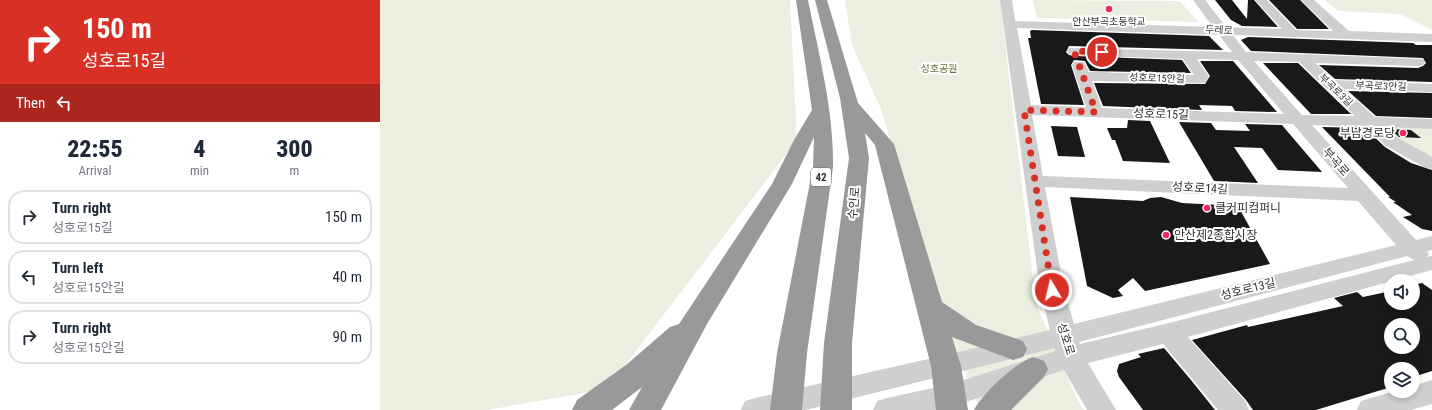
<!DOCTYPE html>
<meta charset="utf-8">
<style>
body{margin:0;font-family:"Roboto Condensed","Noto Sans KR",sans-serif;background:#f6f6f7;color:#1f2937;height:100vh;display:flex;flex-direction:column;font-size:15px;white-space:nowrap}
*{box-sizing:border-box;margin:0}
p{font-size:13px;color:#747a83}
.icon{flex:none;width:22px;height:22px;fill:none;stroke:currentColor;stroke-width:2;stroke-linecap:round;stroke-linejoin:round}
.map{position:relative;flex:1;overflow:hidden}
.sheet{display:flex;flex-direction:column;background:#fff;width:380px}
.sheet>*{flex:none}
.top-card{background:#d93025;color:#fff;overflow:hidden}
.tools{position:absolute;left:1004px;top:274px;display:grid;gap:8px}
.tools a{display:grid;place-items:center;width:36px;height:36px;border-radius:50%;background:#fff;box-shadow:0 2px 6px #0003;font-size:20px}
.pin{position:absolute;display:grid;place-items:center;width:34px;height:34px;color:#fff;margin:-17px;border:2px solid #fff;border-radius:50%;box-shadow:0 1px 4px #0007}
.me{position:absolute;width:44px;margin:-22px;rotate:351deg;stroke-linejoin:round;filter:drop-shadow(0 0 3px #0008)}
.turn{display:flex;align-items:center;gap:14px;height:84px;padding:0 16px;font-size:18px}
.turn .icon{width:52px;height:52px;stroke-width:2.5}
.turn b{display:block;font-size:28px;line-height:34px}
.then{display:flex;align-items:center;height:38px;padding:0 16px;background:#0003;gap:8px;font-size:15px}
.eta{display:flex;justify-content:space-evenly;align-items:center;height:68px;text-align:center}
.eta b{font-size:24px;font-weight:800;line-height:28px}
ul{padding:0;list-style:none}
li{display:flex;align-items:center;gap:12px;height:54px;margin:0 8px 6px;padding:0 8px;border:2px solid #e0e1e3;border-radius:16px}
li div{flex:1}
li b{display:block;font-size:15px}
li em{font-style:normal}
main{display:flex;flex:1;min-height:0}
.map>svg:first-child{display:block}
</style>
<main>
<section class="sheet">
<div class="top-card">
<div class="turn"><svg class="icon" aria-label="right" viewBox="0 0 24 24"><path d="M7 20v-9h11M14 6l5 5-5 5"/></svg><div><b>150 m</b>성호로15길</div></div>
<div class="then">Then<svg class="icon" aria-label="left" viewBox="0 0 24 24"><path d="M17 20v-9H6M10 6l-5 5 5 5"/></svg></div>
</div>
<div class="eta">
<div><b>22:55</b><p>Arrival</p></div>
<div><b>4</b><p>min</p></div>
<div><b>300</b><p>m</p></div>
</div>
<ul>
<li><svg class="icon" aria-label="right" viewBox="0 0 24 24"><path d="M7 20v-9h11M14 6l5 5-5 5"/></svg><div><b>Turn right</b><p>성호로15길</p></div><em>150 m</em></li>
<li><svg class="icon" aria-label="left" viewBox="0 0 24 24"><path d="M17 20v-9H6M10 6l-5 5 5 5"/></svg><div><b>Turn left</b><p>성호로15안길</p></div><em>40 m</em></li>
<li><svg class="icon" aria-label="right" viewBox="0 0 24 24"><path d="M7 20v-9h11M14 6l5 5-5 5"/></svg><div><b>Turn right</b><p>성호로15안길</p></div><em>90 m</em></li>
</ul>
</section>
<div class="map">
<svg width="1052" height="410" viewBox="0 0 1052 410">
<rect width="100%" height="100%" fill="#fff"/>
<path fill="#ebefdf" d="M0,0H410L417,140L227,389L107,410H0Z
M465,0H620L656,304L697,399L704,410H600L558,303L501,109L472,45Z
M653,0L800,1L818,22L657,18Z
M945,0H1052V30L1020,14L958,11Z
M1003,126L1052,128V159L1019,143Z"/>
<path fill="#191919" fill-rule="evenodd" d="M835,0H852L867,19L868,0H874L898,27L862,26L851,20Z
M889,0H920L949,29H917Z
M652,30L829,36L843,50L689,46L686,52L689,55L694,56L802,60L811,73L710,71L705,61L694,60L691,65L704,105L661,104L648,38H651L650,31Z
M868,37L1033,43L1036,45H1052V82L955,79L939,65L1038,68L1043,66L1046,63L1043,58L871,51L861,40Z
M820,61H853L897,112L855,111L852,106L819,105L822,110L723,106L714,83L825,84L830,76Z
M883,63H918L971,114H931Z
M968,91L1052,93V118L996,116Z
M748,120L770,121L790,163L743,161L735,140H732L727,128H747Z
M799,122L831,123L836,130L870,131L865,124L902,125L942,172L898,170L882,148L854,147L878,183L834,181Z
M671,126L697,127L705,157L678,156Z
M942,127L985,128L1005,147L1031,163L1052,170V231L1042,229L1023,217L1032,215L1013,202H1016L1008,197H1010Z
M1010,129L1031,130L1041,138L1019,137Z
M690,197L763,201L770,198L781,197L802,203L858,206L890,264L765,291L753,278L738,290L743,296L733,298L707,286Z
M1042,283L1052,290V371L1033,377V369H1011V387L936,410H873L866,400L812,340L867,325L868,327L963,306L954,298L977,292L983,297L1011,291V303H1033V285ZM1011,325H1033V347H1011Z
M784,348L811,380L835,410H763L739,377L737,371L739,364L761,357L758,354Z"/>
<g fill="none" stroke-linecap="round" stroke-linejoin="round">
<path fill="#cfcfcf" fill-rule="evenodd" d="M620,0H632L635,21L833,27L813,0H825L846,27L902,29L875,0H887L916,30L953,31L921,0H934L969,31L1052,34V42L853,35L866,52L1043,59L1045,62L1043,65L1038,66L935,63L954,80L1052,84V92L964,89L995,117L1052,119V129L1006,127L1018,138L1052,157V169L1046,168L1006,146L986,127L932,125L1036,240L1052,236V250L1047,251L1049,254L1047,257L1052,256V270L808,337L865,401L869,410H838L783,344L708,363L736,410H707L684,370L561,410H493L497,401L507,398L571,384L675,351V348L426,410H361L365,401L375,398L566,355L670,330L660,290ZM637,28L839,35L852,52L689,48L687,51L689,54L694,55L803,59L814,75L709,72L704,62H694L692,65L706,107L651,105ZM817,59L858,60L904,114L722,108L712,81L825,83L829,77ZM874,61L919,62L975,116L922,115ZM652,115L913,124L968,188L663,176ZM665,187L978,201L1016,245L694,324L684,290ZM1027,256L1034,260L789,323L700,344L699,342Z
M1052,380V404L1031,410H977L981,401L1015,391H1033V386Z"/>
<path fill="#999" fill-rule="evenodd" d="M416,0H428C439,55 454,111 453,167L427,353L422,410H390L397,353L433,167L434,137L412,184L327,324L281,410H249L262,387L232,410H192L197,400L246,365L290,327L299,324L392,184L414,140L432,110Z
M435,0H447L478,103L514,144L562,302L596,325L643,341L647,349L643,357L633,360L572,337L581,366L588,410H556L551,366L495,145L485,133L489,158L472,343V410H440L444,343L469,158L460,98Z
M653,357L664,361L668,369L664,377L631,410H594C603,393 635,363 653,357Z"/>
</g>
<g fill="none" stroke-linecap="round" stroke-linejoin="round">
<path stroke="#d93025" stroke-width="7" stroke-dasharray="0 12.6" d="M672,290L644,110L716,112L694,51L722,52"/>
</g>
<g fill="#f72663" stroke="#fff" stroke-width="1.5">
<circle cx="729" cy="9" r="4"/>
<circle cx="1023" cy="133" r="4"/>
<circle cx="827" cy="208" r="4"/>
<circle cx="786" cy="235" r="4"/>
</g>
<g text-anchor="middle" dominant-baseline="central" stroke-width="4" stroke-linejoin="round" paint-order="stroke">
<g font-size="10" fill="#323232" stroke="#fff">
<text x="729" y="21">안산부곡초등학교</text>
</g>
<g font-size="10" fill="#323232" stroke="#fff">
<text transform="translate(839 30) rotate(2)">두레로</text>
<text transform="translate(777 78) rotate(2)">성호로15안길</text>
<text transform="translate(1001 86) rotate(2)">부곡로3안길</text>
<text transform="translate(956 90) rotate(44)">부곡로3길</text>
</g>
<g font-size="10" fill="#617339" stroke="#fff">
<text x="559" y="68">성호공원</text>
</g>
<rect fill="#fff" stroke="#707070" stroke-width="1" x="431" y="168" width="20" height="18" rx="3"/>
<g font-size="11" font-weight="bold" fill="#323232">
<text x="441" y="177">42</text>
</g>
<g font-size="12" fill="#323232" stroke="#fff">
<text transform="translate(781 114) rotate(2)">성호로15길</text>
<text transform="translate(956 162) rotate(49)">부곡로</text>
<text transform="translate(820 188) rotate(3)">성호로14길</text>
<text transform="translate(474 203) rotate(-84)">수인로</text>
<text transform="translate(868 289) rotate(-14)">성호로13길</text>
<text transform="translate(686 339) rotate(73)">성호로</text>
</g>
<g font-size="12" fill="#323232" stroke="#fff" text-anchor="start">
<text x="1015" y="133" text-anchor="end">부남경로당</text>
<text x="835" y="208">클커피컴퍼니</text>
<text x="794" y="235">안산제2종합시장</text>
</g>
</g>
</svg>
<div class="tools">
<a><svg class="icon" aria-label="sound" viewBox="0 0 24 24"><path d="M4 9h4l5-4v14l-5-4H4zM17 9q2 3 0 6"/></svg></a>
<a><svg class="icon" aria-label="search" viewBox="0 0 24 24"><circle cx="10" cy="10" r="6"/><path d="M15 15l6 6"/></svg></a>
<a><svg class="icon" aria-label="layers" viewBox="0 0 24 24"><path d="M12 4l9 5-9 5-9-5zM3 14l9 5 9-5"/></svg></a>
</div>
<div class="pin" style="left:722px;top:52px;background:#d93025"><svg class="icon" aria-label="arrive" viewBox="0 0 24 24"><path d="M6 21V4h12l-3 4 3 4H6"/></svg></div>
<svg class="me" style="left:672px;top:290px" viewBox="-20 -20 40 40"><circle r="17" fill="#d93025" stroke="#fff" stroke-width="3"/><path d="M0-11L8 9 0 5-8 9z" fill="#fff"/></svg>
</div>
</main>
